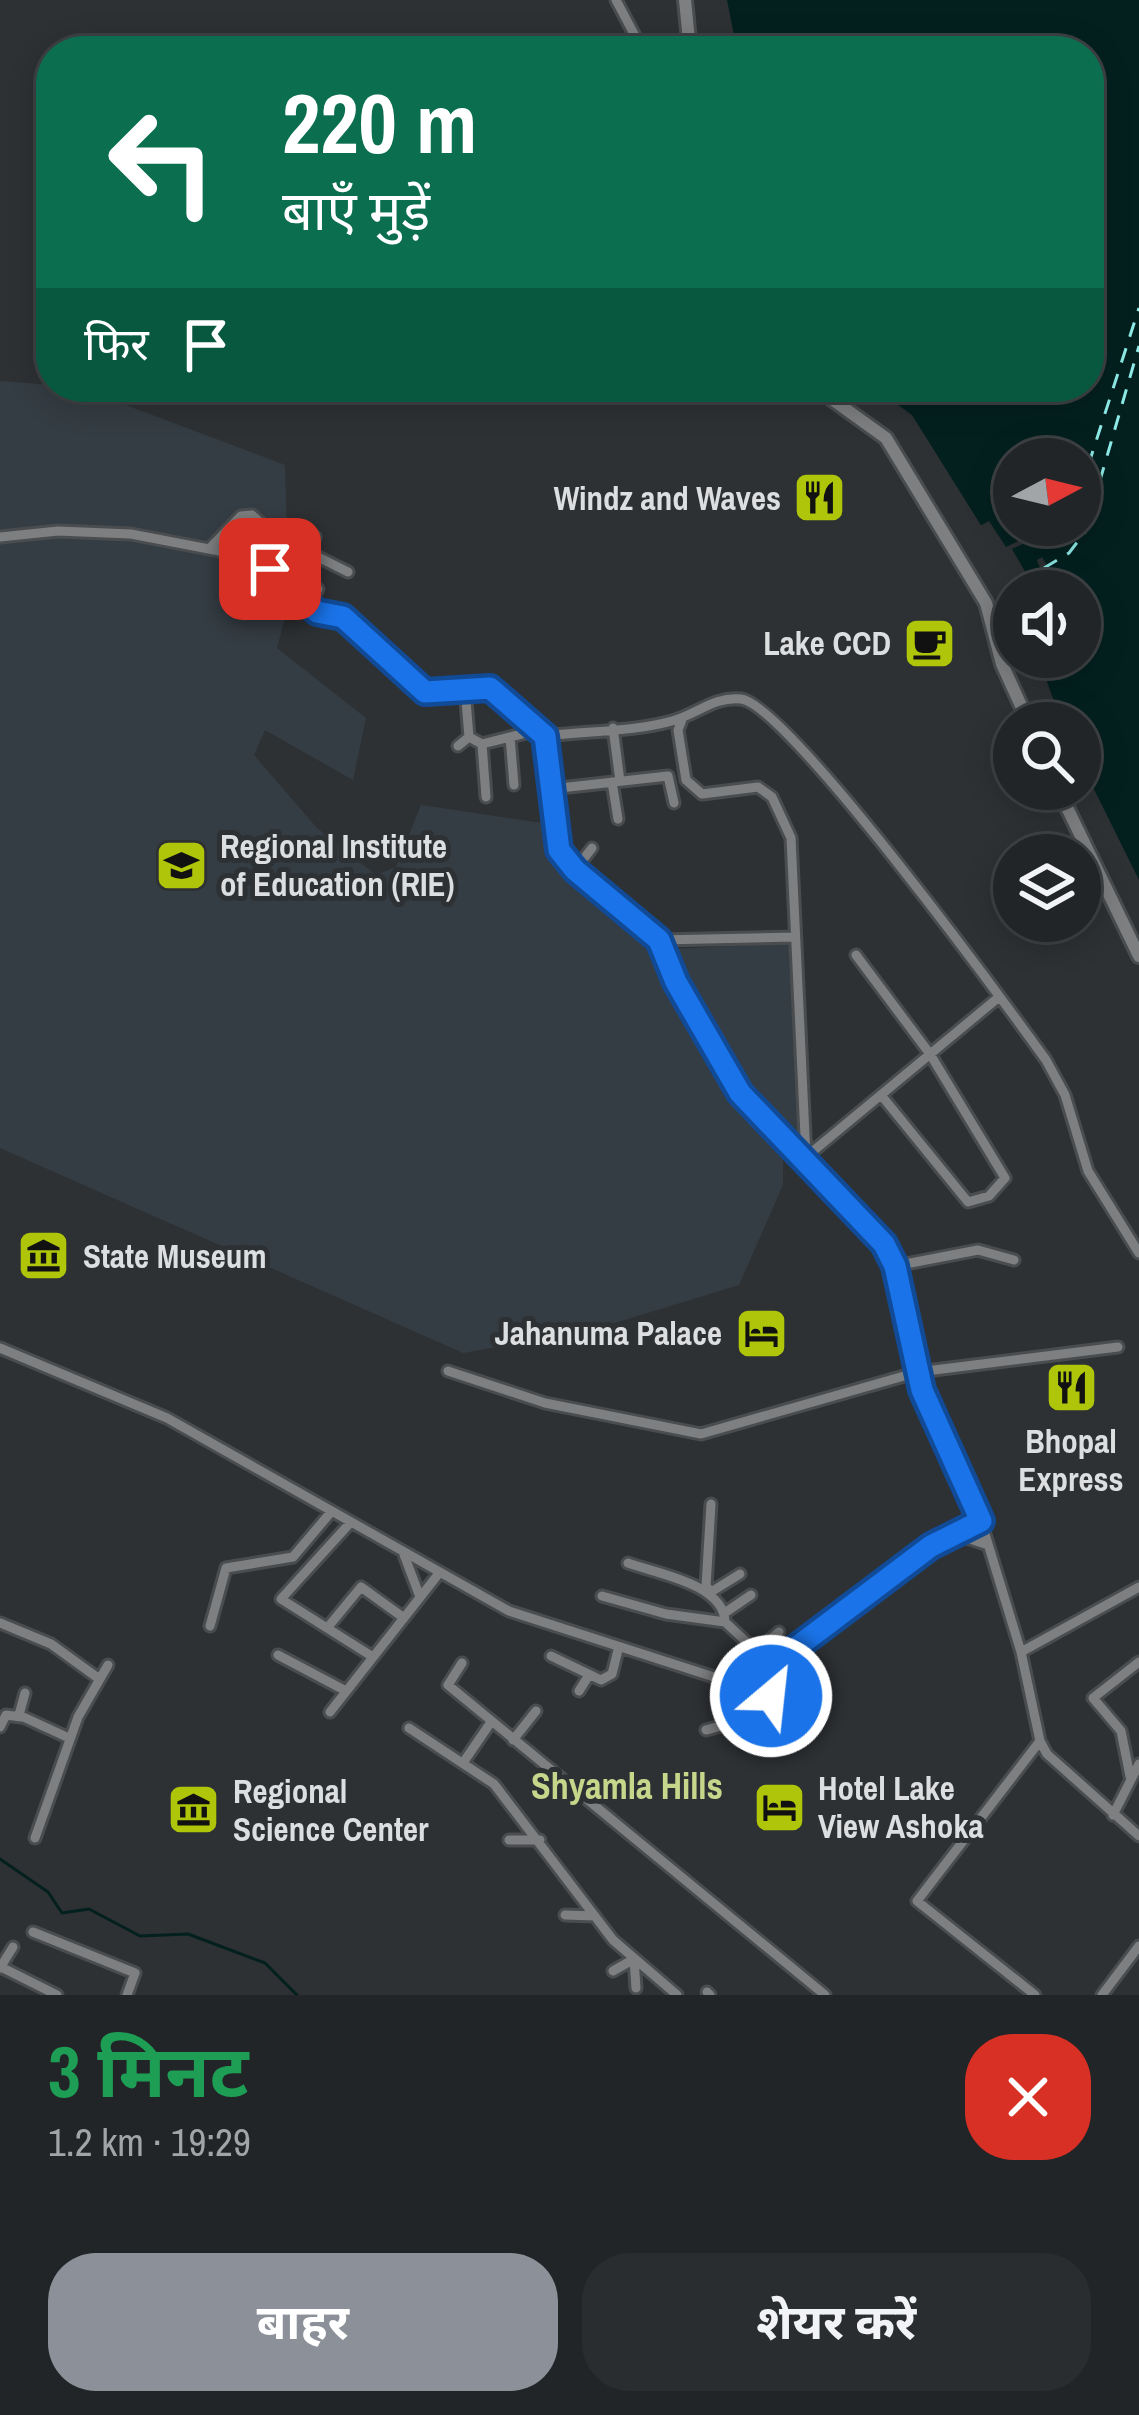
<!DOCTYPE html>
<html lang="hi">
<meta charset="utf-8">
<style>
body{margin:0;font-family:"Archivo Narrow","Noto Sans Devanagari",sans-serif;background:#2a2d2f;color:#f1f3f6;height:100vh;display:flex;flex-direction:column;font-size:45px;white-space:nowrap}
*{box-sizing:border-box;margin:0}
p{font-size:39px;color:#a2a5a7}
.icon{flex:none;width:66px;height:66px;fill:none;stroke:currentColor;stroke-width:2;stroke-linecap:round;stroke-linejoin:round}
.map{position:relative;height:1995px;overflow:hidden}
.drawer{display:flex;flex-direction:column;background:#222527;flex:1}
.drawer>*{flex:none}
.top-card{position:absolute;left:36px;top:36px;width:1068px;height:366px;border-radius:48px;box-shadow:0 6px 30px #0003,0 0 0 3px #3f4244;background:#0b6e4f;color:#fff;overflow:hidden}
.needle{width:78px;rotate:83deg}
.tools{position:absolute;left:993px;top:438px;display:grid;gap:24px}
.tools a{display:grid;place-items:center;width:108px;height:108px;border-radius:50%;background:#222527;box-shadow:0 6px 30px #0003,0 0 0 3px #3f4244;font-size:60px}
.pin{position:absolute;display:grid;place-items:center;width:102px;height:102px;color:#fff;margin:-51px;border-radius:24px;box-shadow:0 6px 18px #0006}
.me{position:absolute;width:132px;margin:-66px;rotate:28deg;stroke-linejoin:round;filter:drop-shadow(0 0 9px #0008)}
.turn{display:flex;align-items:center;gap:42px;height:252px;padding:0 48px;font-size:54px}
.turn .icon{width:156px;height:156px;stroke-width:2.5}
.turn b{display:block;font-size:84px;line-height:102px}
.then{display:flex;align-items:center;height:114px;padding:0 48px;background:#0003;gap:24px;font-size:45px}
.round{display:grid;place-items:center;flex:none;width:126px;height:126px;border-radius:48px;background:#2a2d2f}
.summary{display:flex;align-items:center;justify-content:space-between;height:204px;padding:0 48px}
h1{font-size:72px;font-weight:700;line-height:90px;color:#1e9e55}
.button{display:flex;gap:24px;margin-top:auto;padding:24px 48px}
.button a{flex:1;height:138px;border-radius:48px;background:#8c9099;color:#fff;font-size:48px;font-weight:700;line-height:138px;text-align:center}
.button a+a{background:#2a2d2f;color:#f1f3f6}
.map>svg:first-child{display:block}
</style>
<div class="map">
<svg width="1139" height="1995" viewBox="0 0 1139 1995">
<rect width="100%" height="100%" fill="#2e3134"/>
<path fill="#353d44" d="M0,381L78,387L285,465L289,603L277,648L366,718L353,780L265,730L254,755L317,828L376,875L396,867L421,805L542,823L559,862L653,945L740,1102L783,1148V1185L739,1285L595,1329L463,1353L0,1148Z
M789,943L802,1138L800,1143L742,1085L672,956L673,949Z"/>
<path fill="#03201f" fill-rule="evenodd" d="M727,0H1139V880L1080,761V723H1062L1038,657H1080V591H1022L912,415L873,387H1089V51H737ZM1014,459H1080V525H1014Z"/>
<path fill="#2e3134" d="M989,521L1006,547L1051,525L1053,530L1012,549L1027,575L1040,568L1037,560L1042,557L1054,578L1048,582L1042,571L1013,585L978,527Z"/>
<g fill="none" stroke-linecap="round" stroke-linejoin="round">
<path stroke="#03201f" stroke-width="3" d="M0,1859L48,1892L62,1913L89,1909L140,1936L188,1934L265,1963L297,1995"/>
<path stroke="#8de9e5" stroke-width="3" stroke-dasharray="15 12" stroke-linecap="butt" d="M1080,491L1139,308
M1049,529L1056,525
M1044,568L1069,553L1085,532L1139,346"/>
<defs>
<path id="minor" d="M616,0L643,51
M0,537L58,531L131,534L235,554L270,569L317,612L343,617L425,692L490,688L545,736L559,850L575,870L659,940L676,982L740,1093L885,1244L895,1266L922,1391L981,1521L1021,1652L1040,1741L1047,1754L1139,1836
M210,548L241,516L252,515L261,523L235,554
M312,554L348,572
M296,595L315,537
M308,605L318,589
M683,717L678,730L686,780L702,794L758,787L772,797L791,838L806,1157
M613,728L620,781
M545,736C586,731 632,732 672,721C696,715 714,696 741,699C787,704 1007,1006 1046,1060L1065,1095L1088,1171L1139,1253
M469,737L482,744L538,730
M510,737L514,785
M482,744L486,797
M458,746L469,737L465,688
M612,782L618,819
M551,789L668,776L674,803
M575,870L592,848
M659,940L793,937
M856,955L930,1054L1005,1178L989,1196L968,1202L881,1095
M806,1157L999,997
M895,1266L978,1250L1014,1260
M0,1348L167,1418L509,1611L714,1677H747L785,1656L931,1546L981,1521
M448,1371L545,1403L701,1434L918,1372L1118,1347
M711,1504L706,1586L711,1592L740,1574
M350,1523L281,1599L373,1657
M955,1534L988,1545
M403,1552L420,1597
M628,1563C658,1574 724,1584 725,1622L770,1664
M602,1596L666,1614L725,1622
M726,1612L751,1595
M0,1623L51,1644L98,1678
M210,1626L226,1568L293,1557L331,1512
M328,1627L361,1587L404,1618
M1021,1652L1139,1587
M753,1654L779,1632
M278,1655L346,1691
M551,1656L601,1680L612,1674L618,1650
M462,1663L448,1685L825,1995
M579,1691L589,1675
M25,1693L19,1715L69,1738
M330,1712L440,1572
M0,1727L6,1715L21,1717
M409,1728L494,1784L613,1940L677,1995
M706,1730C741,1722 788,1699 785,1656
M513,1740L536,1711
M465,1760L491,1722
M1130,1776L1121,1731L1093,1698L1139,1662
M1113,1815L1139,1764
M35,1838L78,1717L108,1665
M509,1840H540
M565,1915L595,1916
M33,1932L135,1973L127,1995
M1,1967L57,1995
M0,1968L13,1947
M613,1971L634,1959L636,1988
M707,1992L710,1995
M1035,1995L917,1901L1040,1741
M1102,1995L1139,1946"/>
<path id="tertiary" d="M685,0L690,51
M815,387L886,438L986,603L1002,664L1029,723
M1058,789L1139,956"/>
</defs>
<use href="#minor" stroke="#4a4d4f" stroke-width="15"/>
<use href="#tertiary" stroke="#4a4d4f" stroke-width="18"/>
<use href="#minor" stroke="#7e7f81" stroke-width="9"/>
<use href="#tertiary" stroke="#7e7f81" stroke-width="12"/>
</g>
<g fill="none" stroke-linecap="round" stroke-linejoin="round">
<defs>
<path id="route" d="M270,569L317,612L343,617L425,692L490,688L545,736L559,850L575,870L659,940L676,982L740,1093L884,1244L895,1266L922,1390L981,1521L931,1546L785,1656L786,1673L771,1696"/>
</defs>
<use href="#route" stroke="#114b97" stroke-width="30"/>
<use href="#route" stroke="#1a73e8" stroke-width="21"/>
</g>
<defs>
<symbol id="restaurant-square" viewBox="-11 -11 22 22"><rect x="-9" y="-9" width="18" height="18" rx="4" fill="#aec509" stroke="#2e3134"/><path d="M-5-6h1v4h1v-4h1v4h1v-4h1v5L-1.5 .5V6h-2V.5L-5-1ZM5-6V6H3V1.5H1.5Q1.5-4 5-6Z" fill="#111"/></symbol>
<symbol id="cafe-square" viewBox="-11 -11 22 22"><rect x="-9" y="-9" width="18" height="18" rx="4" fill="#aec509" stroke="#2e3134"/><path d="M-5.5-4.5H6V0H3Q3 3.5 0 3.5H-2.5Q-5.5 3.5-5.5 0ZM3-3.2v2h1.7v-2ZM-6 4.5H4V6H-6Z" fill="#111"/></symbol>
<symbol id="university-square" viewBox="-11 -11 22 22"><rect x="-9" y="-9" width="18" height="18" rx="4" fill="#aec509" stroke="#2e3134"/><path d="M0-5L7-2L0 1L-7-2ZM-4 1L0 2.5L4 1V4Q0 6-4 4Z" fill="#111"/></symbol>
<symbol id="museum-square" viewBox="-11 -11 22 22"><rect x="-9" y="-9" width="18" height="18" rx="4" fill="#aec509" stroke="#2e3134"/><path d="M0-6L6-3V-2H-6V-3ZM-5-1h2V3h-2ZM-1-1h2V3h-2ZM3-1h2V3H3ZM-6 4H6V6H-6Z" fill="#111"/></symbol>
<symbol id="hotel-square" viewBox="-11 -11 22 22"><rect x="-9" y="-9" width="18" height="18" rx="4" fill="#aec509" stroke="#2e3134"/><path d="M-6-4.5h1.5V1H6V5H4.5V3h-9V5H-6ZM-4 0a1.8 1.8 0 1 1 3.6 0ZM.5 0V-2.5h3Q6-2.5 6 0Z" fill="#111"/></symbol>
</defs>
<g fill-rule="evenodd">
<use href="#restaurant-square" x="790" y="468" width="59" height="59"/>
<use href="#cafe-square" x="900" y="614" width="59" height="59"/>
<use href="#university-square" x="152" y="836" width="59" height="59"/>
<use href="#museum-square" x="14" y="1226" width="59" height="59"/>
<use href="#hotel-square" x="732" y="1304" width="59" height="59"/>
<use href="#restaurant-square" x="1042" y="1358" width="59" height="59"/>
<use href="#hotel-square" x="750" y="1778" width="59" height="59"/>
<use href="#museum-square" x="164" y="1780" width="59" height="59"/>
</g>
<g text-anchor="middle" dominant-baseline="central" stroke-width="10" stroke-linejoin="round" paint-order="stroke">
<g font-size="33" font-weight="bold" fill="#dcdedf" stroke="#2e3134" text-anchor="start">
<text x="781" y="498" text-anchor="end">Windz and Waves</text>
<text x="891" y="643" text-anchor="end">Lake CCD</text>
<text x="220" y="846">Regional Institute<tspan x="220" dy="38">of Education (RIE)</tspan></text>
<text x="83" y="1256">State Museum</text>
<text x="722" y="1333" text-anchor="end">Jahanuma Palace</text>
<text x="1071" y="1441" text-anchor="middle">Bhopal<tspan x="1071" dy="38">Express</tspan></text>
<text x="818" y="1788">Hotel Lake<tspan x="818" dy="38">View Ashoka</tspan></text>
<text x="233" y="1791">Regional<tspan x="233" dy="38">Science Center</tspan></text>
</g>
<g font-size="36" font-weight="bold" fill="#c6d68a" stroke="#2e3134">
<text x="627" y="1786">Shyamla Hills</text>
</g>
</g>
</svg>
<div class="tools">
<a><svg class="needle" viewBox="-14 -14 28 28"><path d="M0-13l5 13h-10z" fill="#e53935"/><path d="M0 13l5-13h-10z" fill="#a2a5a7"/></svg></a>
<a><svg class="icon" aria-label="sound" viewBox="0 0 24 24"><path d="M4 9h4l5-4v14l-5-4H4zM17 9q2 3 0 6"/></svg></a>
<a><svg class="icon" aria-label="search" viewBox="0 0 24 24"><circle cx="10" cy="10" r="6"/><path d="M15 15l6 6"/></svg></a>
<a><svg class="icon" aria-label="layers" viewBox="0 0 24 24"><path d="M12 4l9 5-9 5-9-5zM3 14l9 5 9-5"/></svg></a>
</div>
<div class="pin" style="left:270px;top:569px;background:#d93025"><svg class="icon" aria-label="arrive" viewBox="0 0 24 24"><path d="M6 21V4h12l-3 4 3 4H6"/></svg></div>
<svg class="me" style="left:771px;top:1696px" viewBox="-20 -20 40 40"><circle r="17" fill="#1a73e8" stroke="#fff" stroke-width="3"/><path d="M0-11L8 9 0 5-8 9z" fill="#fff"/></svg>
<div class="top-card">
<div class="turn"><svg class="icon" aria-label="left" viewBox="0 0 24 24"><path d="M17 20v-9H6M10 6l-5 5 5 5"/></svg><div><b>220 m</b>बाएँ मुड़ें</div></div>
<div class="then">फिर<svg class="icon" aria-label="arrive" viewBox="0 0 24 24"><path d="M6 21V4h12l-3 4 3 4H6"/></svg></div>
</div>
</div>
<section class="drawer">
<div class="summary"><div><h1>3 मिनट</h1><p>1.2 km · 19:29</p></div><a class="round" style="background:#d93025;color:#fff"><svg class="icon" aria-label="close" viewBox="0 0 24 24"><path d="M6 6l12 12M18 6L6 18"/></svg></a></div>
<div class="button"><a>बाहर</a><a>शेयर करें</a></div>
</section>
